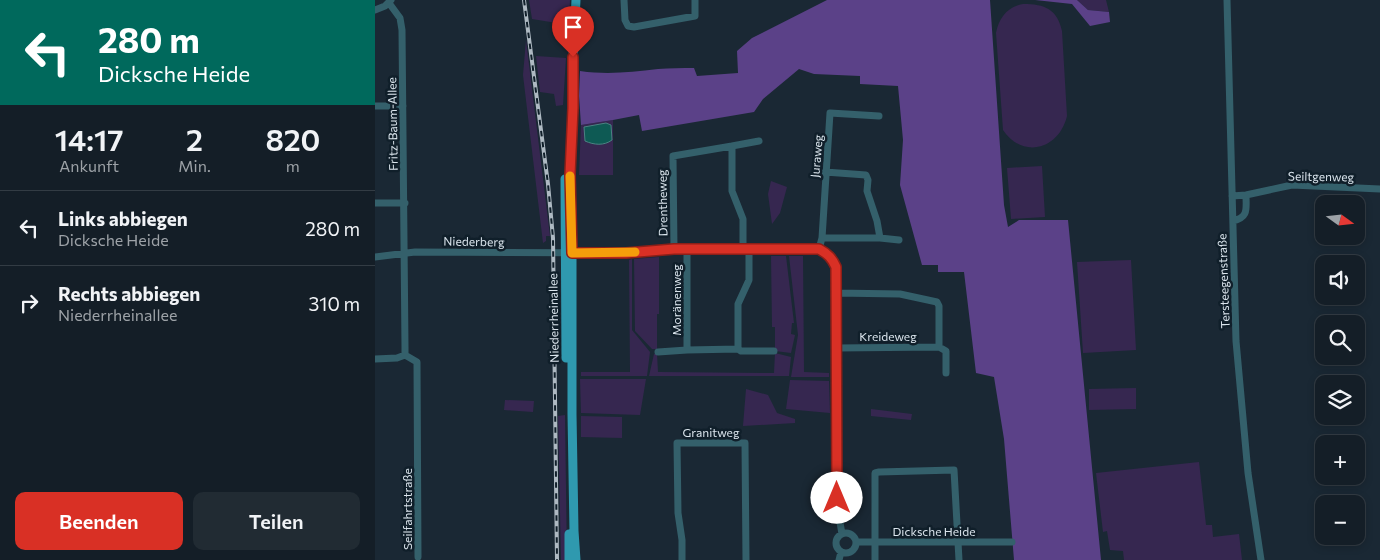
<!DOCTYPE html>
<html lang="de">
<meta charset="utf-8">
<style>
body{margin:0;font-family:Commissioner,sans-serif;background:#212b33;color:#f1f3f6;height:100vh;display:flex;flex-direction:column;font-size:19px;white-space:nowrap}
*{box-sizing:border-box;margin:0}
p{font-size:16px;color:#9da2a7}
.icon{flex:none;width:28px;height:28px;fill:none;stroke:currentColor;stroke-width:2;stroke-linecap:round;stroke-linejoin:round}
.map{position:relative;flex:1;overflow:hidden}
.panel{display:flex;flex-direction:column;background:#141e27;width:375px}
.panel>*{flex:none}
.banner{background:#00695c;color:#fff;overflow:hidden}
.needle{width:32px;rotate:105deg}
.fabs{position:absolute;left:940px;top:195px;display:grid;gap:10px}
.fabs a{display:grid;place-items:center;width:50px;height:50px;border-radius:10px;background:#141e27;box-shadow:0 2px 8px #0003,0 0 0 1px #333c44;font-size:25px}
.pin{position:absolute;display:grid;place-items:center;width:42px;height:42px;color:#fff;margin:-51px -21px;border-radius:50% 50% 50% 0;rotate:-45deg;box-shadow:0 0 5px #0007}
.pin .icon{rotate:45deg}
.me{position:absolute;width:55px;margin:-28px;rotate:0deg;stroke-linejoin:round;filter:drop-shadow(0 0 4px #0008)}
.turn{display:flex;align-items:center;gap:18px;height:105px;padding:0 15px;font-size:22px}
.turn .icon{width:65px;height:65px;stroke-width:2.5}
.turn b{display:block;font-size:35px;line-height:42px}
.eta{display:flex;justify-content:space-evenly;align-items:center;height:85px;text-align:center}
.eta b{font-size:30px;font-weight:600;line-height:35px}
.primary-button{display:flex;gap:10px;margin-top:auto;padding:10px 15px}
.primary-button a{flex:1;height:58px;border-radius:10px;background:#d93025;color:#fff;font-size:20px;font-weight:600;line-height:58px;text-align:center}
.primary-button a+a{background:#212b33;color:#f1f3f6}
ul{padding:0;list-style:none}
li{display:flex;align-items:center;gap:15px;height:75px;padding:0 15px;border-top:1px solid #333c44}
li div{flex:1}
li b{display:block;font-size:19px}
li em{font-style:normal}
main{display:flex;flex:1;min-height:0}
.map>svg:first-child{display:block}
</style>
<main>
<section class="panel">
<div class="banner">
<div class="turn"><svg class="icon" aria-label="left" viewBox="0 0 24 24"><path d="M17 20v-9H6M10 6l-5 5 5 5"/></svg><div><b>280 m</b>Dicksche Heide</div></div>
</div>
<div class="eta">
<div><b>14:17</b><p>Ankunft</p></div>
<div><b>2</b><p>Min.</p></div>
<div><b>820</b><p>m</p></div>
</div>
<ul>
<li><svg class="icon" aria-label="left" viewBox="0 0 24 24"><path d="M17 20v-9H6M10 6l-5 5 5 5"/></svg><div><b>Links abbiegen</b><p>Dicksche Heide</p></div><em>280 m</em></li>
<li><svg class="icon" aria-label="right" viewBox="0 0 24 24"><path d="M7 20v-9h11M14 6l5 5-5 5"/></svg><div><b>Rechts abbiegen</b><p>Niederrheinallee</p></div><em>310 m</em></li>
</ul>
<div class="primary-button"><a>Beenden</a><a>Teilen</a></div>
</section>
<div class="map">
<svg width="1005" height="560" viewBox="0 0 1005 560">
<rect width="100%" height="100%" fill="#1a2834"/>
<path fill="#362750" d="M154,0H195L194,25L157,19Z
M702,0H731L734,12L713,10Z
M648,4C670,4 682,9 687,31L692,116C684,150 647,159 628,130L621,33C624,18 632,7 648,4Z
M151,40L175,236H171V241L168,243L148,75Z
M161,56L191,58L188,105L181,106L179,94L165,92Z
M238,120V175H204L206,125Z
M667,166L670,217L636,219L632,168Z
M396,181L412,187L405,213L397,224L393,194Z
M396,256H411L419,323H417L416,334L420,335L416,353L400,351V327H397Z
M414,256H428L429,372L454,373V377H416L423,335Z
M284,257V314H282V349H277L260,331L259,259Z
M257,259V330L275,352L272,376H206V372H255L254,260Z
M756,260L761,350L708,353L702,262Z
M400,353L416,357L414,376H274L279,354H282L283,372L399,373Z
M205,379H271L265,415L206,413Z
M415,380L454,381L455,413L411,409Z
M761,388V409L714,410V389Z
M371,389L393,395L402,413L420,419V423L368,426Z
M130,400L159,401L158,412L129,410Z
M496,409L537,414L536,420L496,416Z
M190,415L192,560H186L183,416Z
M206,416L247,417V438L206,437Z
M824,462L831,525H837L838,537L864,534L867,560H749L748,551L735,550L732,531L728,532L721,473Z"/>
<path fill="#5b4188" d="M452,0H615L629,205L633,227L644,220H693L726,560H639L629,439L619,377L601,373L589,272H563V265H547L525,185L528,140L523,86L485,84V76L439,74L424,69L388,99L379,112L267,131L264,115L238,120L206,125L204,96L205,71C233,75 256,72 283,69C295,68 307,68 319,68L322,76L363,73L362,51L377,38Z
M660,0H702L713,10L734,12L735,22L715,26L697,4Z"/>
<path fill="#0e5a54" stroke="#4b8382" d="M231,123L236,125L237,140C229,146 219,145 210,141L209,127Z"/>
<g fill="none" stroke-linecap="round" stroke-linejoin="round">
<path stroke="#34606b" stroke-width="7" d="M249,0L250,20L253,26L259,27L320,16V0
M852,0L861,341L873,473L886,560
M0,10L10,6L16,0
M0,106H28
M357,146L384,141
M450,172L491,175L493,180L492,191L502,221L505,238
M857,196L871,195L917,185L1005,189
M0,203H30
M858,221C874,217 871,209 871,195
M447,238H505L524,240
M299,249L298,156L357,146V191L368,219V249
M312,249V350L363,349L366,351H399
M444,249L447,238L455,113L504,116
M0,257L40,252L251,253L299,249H444C452,254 457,258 461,267L462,505L467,534
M461,293L525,294L562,302L564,306V347
M462,348L564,347L571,351V373
M363,349V304L374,280V249
M283,352L312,350
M30,355L42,362L43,557
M0,359L22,358L30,355V347L27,30L25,18L14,3
M461 543a10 10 0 1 1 20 0a10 10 0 1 1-20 0Z
M481,542H637
M307,560V540L303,513L302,443H370L371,560
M464,560L466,552
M500,560V473L504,472L579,470L584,560"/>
<path stroke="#2f99af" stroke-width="9" d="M201,0L197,76L198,108L195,174L197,214V414L199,531L201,560
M190,179L191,358
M194,534V560"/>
<defs>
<path id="rail" d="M149,0L173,184L178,238L182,560"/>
</defs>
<use href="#rail" stroke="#aeb9c2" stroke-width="4"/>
<use href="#rail" stroke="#101f2a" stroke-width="2" stroke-dasharray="5.5" stroke-linecap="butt"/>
</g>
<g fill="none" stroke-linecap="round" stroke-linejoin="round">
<defs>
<path id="route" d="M198,57V108L195,174L197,253H251L299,249H444C453,254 457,258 461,267L462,498"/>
</defs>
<use href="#route" stroke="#8d1f18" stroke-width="12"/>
<use href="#route" stroke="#d93025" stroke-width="9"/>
<path stroke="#f59e0b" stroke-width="9" d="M195,176L197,253L260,252"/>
</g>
<g text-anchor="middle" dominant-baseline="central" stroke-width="5" stroke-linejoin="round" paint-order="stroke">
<g font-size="12" fill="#dae4ec" stroke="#101f2a">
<text transform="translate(17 124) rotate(-91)">Fritz-Baum-Allee</text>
<text transform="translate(441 156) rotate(-85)">Juraweg</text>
<text transform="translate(946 176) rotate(1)">Seiltgenweg</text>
<text transform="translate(287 203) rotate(-91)">Drentheweg</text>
<text transform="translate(99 241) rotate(1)">Niederberg</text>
<text transform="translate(848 281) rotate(-92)">Tersteegenstraße</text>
<text transform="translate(301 300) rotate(-90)">Moränenweg</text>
<text transform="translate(178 318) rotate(-91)">Niederrheinallee</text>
<text x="513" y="336">Kreideweg</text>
<text x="336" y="432">Granitweg</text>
<text transform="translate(32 509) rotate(-90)">Seilfahrtstraße</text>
<text x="559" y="531">Dicksche Heide</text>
</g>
</g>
</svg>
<div class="fabs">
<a><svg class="needle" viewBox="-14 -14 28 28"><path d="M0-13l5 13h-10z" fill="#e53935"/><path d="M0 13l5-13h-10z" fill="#9da2a7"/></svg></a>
<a><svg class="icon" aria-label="sound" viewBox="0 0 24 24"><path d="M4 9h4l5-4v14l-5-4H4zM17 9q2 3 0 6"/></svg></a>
<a><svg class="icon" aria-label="search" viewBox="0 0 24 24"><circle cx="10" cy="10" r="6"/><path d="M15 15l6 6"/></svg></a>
<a><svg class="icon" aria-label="layers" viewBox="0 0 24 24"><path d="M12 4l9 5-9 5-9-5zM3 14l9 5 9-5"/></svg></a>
<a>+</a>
<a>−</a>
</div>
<div class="pin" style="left:198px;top:57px;background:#d93025"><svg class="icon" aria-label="arrive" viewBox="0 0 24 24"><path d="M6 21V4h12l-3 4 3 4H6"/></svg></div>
<svg class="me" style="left:462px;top:498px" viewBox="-20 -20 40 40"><circle r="19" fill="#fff"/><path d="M0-13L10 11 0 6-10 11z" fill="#d93025"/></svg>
</div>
</main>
